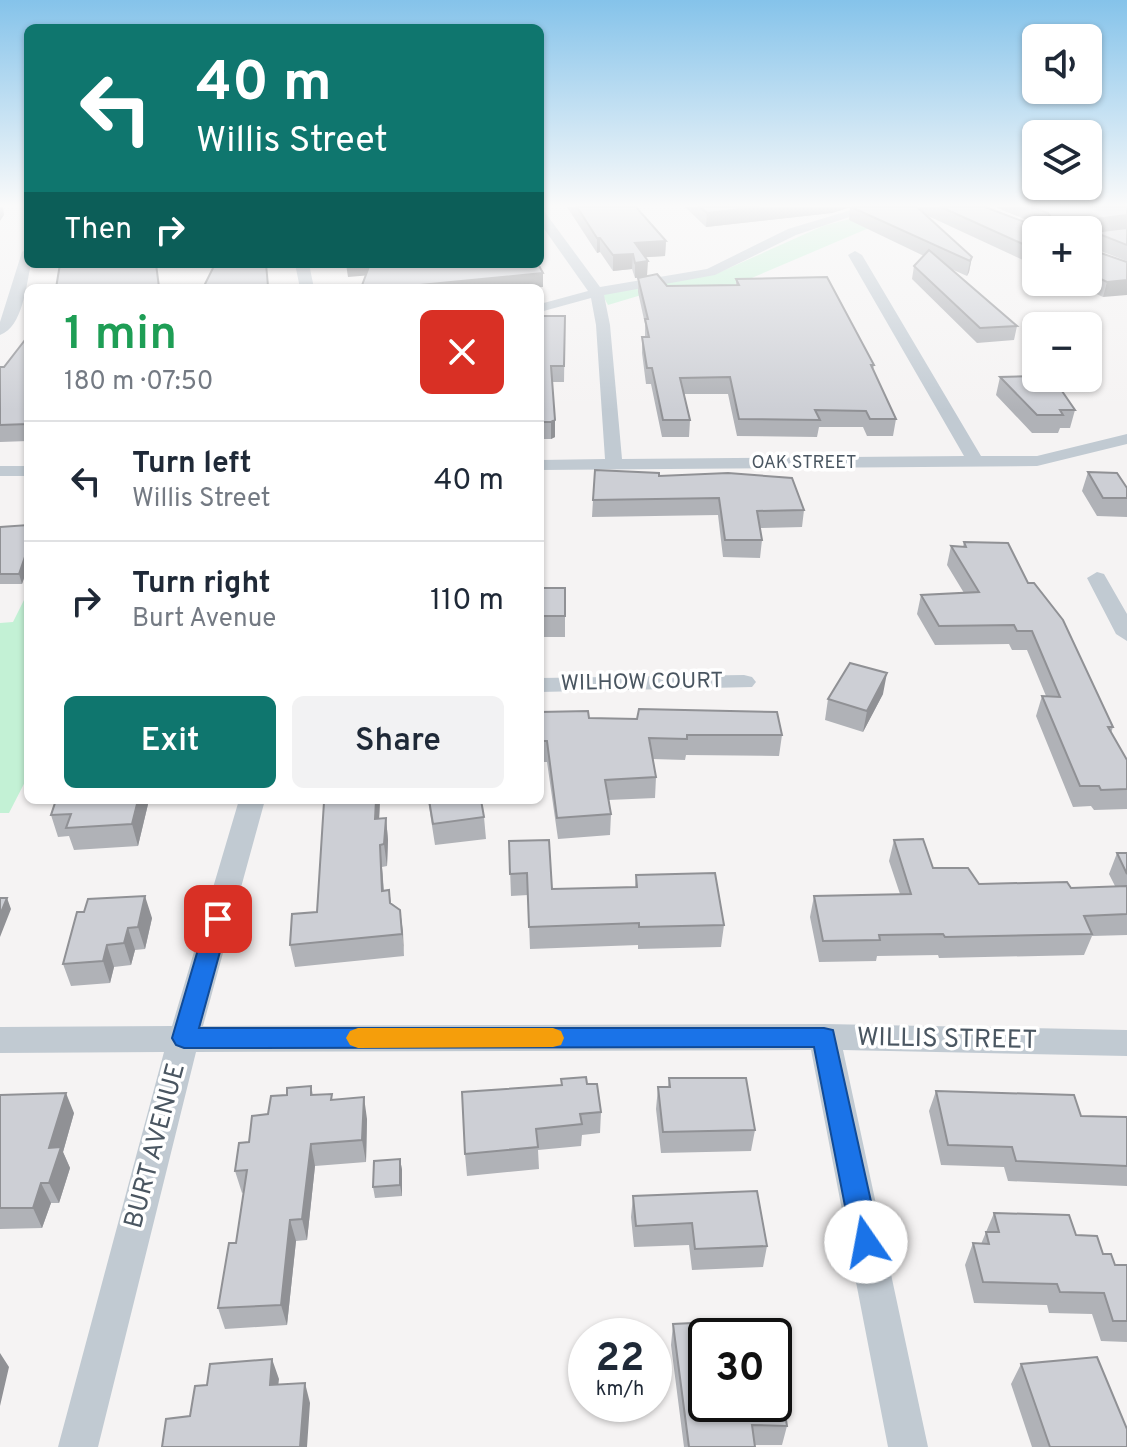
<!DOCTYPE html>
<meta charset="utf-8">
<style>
body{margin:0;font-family:Overpass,sans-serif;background:#f2f2f3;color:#1f2937;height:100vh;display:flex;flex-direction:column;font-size:30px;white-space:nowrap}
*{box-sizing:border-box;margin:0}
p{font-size:26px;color:#747a83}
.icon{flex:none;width:44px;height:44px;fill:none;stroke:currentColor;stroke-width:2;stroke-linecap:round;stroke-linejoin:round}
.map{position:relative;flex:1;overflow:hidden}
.side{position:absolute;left:24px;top:284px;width:520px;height:520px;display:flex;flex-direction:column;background:#fff;border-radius:12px;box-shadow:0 2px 6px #0004}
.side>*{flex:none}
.guide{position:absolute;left:24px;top:24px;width:520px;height:244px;border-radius:12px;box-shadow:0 2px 6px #0004;background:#0f766e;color:#fff;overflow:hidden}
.controls{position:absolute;left:1022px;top:24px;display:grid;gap:16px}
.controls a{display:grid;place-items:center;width:80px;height:80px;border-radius:12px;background:#fff;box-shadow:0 2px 6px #0004;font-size:40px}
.speed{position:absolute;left:568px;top:1318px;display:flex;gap:16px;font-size:40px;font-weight:700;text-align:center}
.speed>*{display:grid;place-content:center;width:104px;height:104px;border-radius:50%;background:#fff;box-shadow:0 2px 6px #0004;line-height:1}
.speed small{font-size:20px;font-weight:400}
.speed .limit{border:4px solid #111;border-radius:12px;background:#fff;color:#111}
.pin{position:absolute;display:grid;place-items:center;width:68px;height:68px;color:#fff;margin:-34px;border-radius:16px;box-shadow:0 4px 12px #0006}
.me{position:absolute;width:88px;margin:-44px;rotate:348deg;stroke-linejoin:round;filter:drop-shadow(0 0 6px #0008)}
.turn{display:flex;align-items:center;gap:28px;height:168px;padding:0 40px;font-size:36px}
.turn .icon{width:104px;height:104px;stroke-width:2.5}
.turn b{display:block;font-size:56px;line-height:68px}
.then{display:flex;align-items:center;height:76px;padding:0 40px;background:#0003;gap:16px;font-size:30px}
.round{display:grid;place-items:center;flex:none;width:84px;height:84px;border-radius:12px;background:#f2f2f3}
.headline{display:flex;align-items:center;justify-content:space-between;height:136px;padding:0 40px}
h1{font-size:48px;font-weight:600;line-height:60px;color:#1e9e55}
.action{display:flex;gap:16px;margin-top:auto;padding:16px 40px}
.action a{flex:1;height:92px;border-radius:12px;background:#0f766e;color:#fff;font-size:32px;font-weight:600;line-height:92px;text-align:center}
.action a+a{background:#f2f2f3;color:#1f2937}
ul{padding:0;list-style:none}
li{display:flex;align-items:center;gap:24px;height:120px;padding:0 40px;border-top:2px solid #e0e1e3}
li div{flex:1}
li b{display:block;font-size:30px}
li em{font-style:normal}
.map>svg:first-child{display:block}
</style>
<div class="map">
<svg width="1127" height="1447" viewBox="0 0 1127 1447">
<rect width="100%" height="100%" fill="#f5f3f3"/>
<path fill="#c3f1d5" d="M895,207L904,213L733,286L638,296L608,305L602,294L716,274L823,226Z
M28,592V776L9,813H0V623L13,622Z"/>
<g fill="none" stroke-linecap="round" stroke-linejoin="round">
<path fill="#c1cad2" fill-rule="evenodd" d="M861,207H879L796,235L715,275L604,295L610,325L622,459L964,456L848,255L855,251L862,255L981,456H1037L1127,434V444L1037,466L540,470V460L605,459L596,325L591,298L540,312V304L588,291L540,223V210L544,211L600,287L707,269L788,229Z
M1127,231V239L1088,244V236Z
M28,248V264H31C26,285 23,327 0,335V322L22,252Z
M295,264H309L314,288H300Z
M0,466H28V476H0Z
M1097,572L1104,574L1127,614V641L1116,634L1087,578Z
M744,675L752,677L756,682L752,687L540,692V678Z
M239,800H265L203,1026L824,1024L1127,1030V1056L843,1050L928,1447H888L811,1050L196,1052L98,1447H58L164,1052L0,1053V1027L172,1026Z"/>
</g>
<path fill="#b0b2b7" d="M567,207H636L666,241L665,256L645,257L647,276L667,286L736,285V279L874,365L873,370L896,419L893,436H867L863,427H819L817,437L737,436L728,394H684L690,420L689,437H662L651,384H646L642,353V337H645V324L638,292V278H635L632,269L613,271L600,252L597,253Z
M685,207H985L1038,227L1039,225L995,207H1127V261L1090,247L1094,233L1089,234V249L1127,262L1103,297L1071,282H1088V230H1036V266L926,215L972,257L969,272L967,276L949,268L1017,326L1014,340L977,343L912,279L914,266L924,256L849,220L850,207L832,213L706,227Z
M540,316H565L564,382H552L555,437L551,439H540Z
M28,340V441L0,442V367H4Z
M1000,377L1075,410L1070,428H1060L1058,433H1032L996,395Z
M1088,472L1127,488V517L1097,516L1082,491Z
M659,476L804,510L802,527L760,528L762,540L760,558L723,557L718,515L592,517L593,500Z
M28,525V566L22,584H0V527Z
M964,542L1028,583L1113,727L1111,733L1127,760V809L1094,810L1091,806L1073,807L1036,716L1042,696H1046L1027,650H1012L1009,644L935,645L917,614L921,595L964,593L947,565L951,546L963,547Z
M540,588H565V637H540Z
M883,694L863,732L825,720L828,699Z
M540,712L589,718L782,735L779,756L686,755L685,760L653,759L656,777L655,798L608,800L611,814L610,835L558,839L547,762H540Z
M56,800H149L138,846L74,850L69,836L58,837L51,815Z
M341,800H380L379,819L386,818L388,840L387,866L382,867L384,891L389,890L391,903L400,910L404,956L295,967L290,945L317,912Z
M428,800L484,817L486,839L435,845Z
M894,840L933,868L979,884L1071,888L1115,886L1109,874L1117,853L1127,874V935L1092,936L1084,955L939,958L938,955L877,956L876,961L819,962L810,917L814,896L900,894L889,861Z
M509,841L552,889L635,887L636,875L724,925L721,947L638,949V945L530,949L528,895L511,896Z
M77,912L152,918L145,949L135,950L131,965L114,967L110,983L71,986L63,964Z
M669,1078L755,1130L751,1151L661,1153L656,1109L658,1087H668Z
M587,1084L601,1112L600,1133L582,1135L581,1146L538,1150L539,1169L467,1176L465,1154L561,1085Z
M311,1086L313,1095L333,1100L367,1119L366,1162L315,1166L307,1240L296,1241L287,1325L225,1329L218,1308L236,1243L244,1192L242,1193L235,1171L249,1142L268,1114L287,1095Z
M936,1091L1081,1116L1127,1117V1186L1008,1181L1004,1167L941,1165L929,1111Z
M0,1095L74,1113L63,1152L70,1168L59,1203H51L42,1228L0,1229Z
M400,1159L402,1170V1196L375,1198L373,1187Z
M633,1196L767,1246L763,1267L692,1270L689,1245L634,1247L631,1217Z
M994,1213L1076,1235L1103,1254L1115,1265H1127V1342L1101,1341L1092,1314L1049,1313L1047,1305L974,1303L965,1265L973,1243L981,1244Z
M673,1324L787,1426L782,1445H754L755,1447H684L671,1345Z
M1021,1364L1127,1447H1032L1011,1384Z"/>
<path fill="#909195" d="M0,207H3L4,215L0,221Z
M760,207H851L832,213L706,227L707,213Z
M1127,215V229L1088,234L1089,220Z
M597,238H600V252L597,253Z
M666,241L665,256L634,258L635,243Z
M633,254L632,269L613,271V255Z
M972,257L969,272L967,276L970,261Z
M648,261L647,276L635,278V263Z
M346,264H371L372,275L348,277Z
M543,273V287L531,288H389Z
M1127,280V295L1103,297L1107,282Z
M555,420V437L551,439V422Z
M28,548V566L22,584L19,574Z
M887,673L883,694L863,732L867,711Z
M138,800H149L138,846L132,824Z
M376,800H380L378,841L375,819Z
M386,818L388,840L387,866L384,844Z
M380,845L382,867L385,913L382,891Z
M145,896L152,918L145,949L138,927Z
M7,898L11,909L0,937V915Z
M400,910L403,932L404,956L402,934Z
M128,928L135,950L131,965L124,943Z
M107,945L114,967L110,983L103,961Z
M66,1093L74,1113L63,1152L70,1168L59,1203L49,1183V1148Z
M364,1097L367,1119L366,1162L362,1140Z
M311,1144L315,1166L307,1240L302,1219Z
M400,1159L402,1170V1196L400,1185Z
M41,1183L51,1203L42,1228L33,1208Z
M290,1220L296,1241L287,1325L281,1305Z
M0,1353L9,1367L0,1406Z
M272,1359L279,1379L276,1405L270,1385Z
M305,1383L310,1403L307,1447H300Z"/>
<path fill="#cdcfd5" stroke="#909195" stroke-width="2" d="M577,207H636L666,241L635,243L648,261L635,263L633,254L613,255L600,238H597Z
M700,207H760L707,213Z
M851,207H917L972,257L970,261Z
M941,207H985L1038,227L1042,219L1050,216L1048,213L1032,207H1127V215L1089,220V249L1127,262V280L1107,282L1088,273V230H1036V250Z
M1127,228V245L1094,232Z
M929,250L1017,326L980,328L914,266Z
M60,264H156L159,287L158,288H56Z
M215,264H266L268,286L267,288H203Z
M370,264H538L543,273L389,288H361Z
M657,274L667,286L739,285L736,279L827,277L874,365H871L896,419H870L866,411L815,410L820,420L739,419L730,377L680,378L690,420H663L652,368H647L642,337H649L645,319H648L638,278Z
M540,316H565L564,366H551L555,420L551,422H540Z
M25,340H28V424L0,425V367H4Z
M1036,376V378H1053L1075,410H1060L1063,415H1037L1000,377Z
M595,470L659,473V476L728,473L792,478L804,510L757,511L762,540H725L719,498L593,500Z
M1088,472L1117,473L1127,488V498H1103Z
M28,525V548L19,574H0V527Z
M964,542L1008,543L1028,583H1034L1063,620L1113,727H1108L1127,760V789L1101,790L1099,786H1080L1042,696L1060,697L1032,631H1017L1014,625L939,626L921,595L979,592L951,546L966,547Z
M540,588H565V616H540Z
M850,663L887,673L867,711L828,699Z
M639,709L777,712L782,735H687V739L649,738L656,777L605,780L611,814L557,818L547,741H540V712L588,711L589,718L637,719Z
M56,800H138L132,824L66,828L71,814L51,815Z
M341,800H376L375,819L386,818L384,844L380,845L382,891L389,890L390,903L400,910L402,934L290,945L292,914L317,912L324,802L341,801Z
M429,800H481L484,817L433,824Z
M923,839L933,868H968L979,884L1067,882L1071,888L1127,886V914L1084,916L1092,934L945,937L943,934L879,935L880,940L823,941L814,896L911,894L894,840Z
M549,840L552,889L637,887L636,875L715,873L724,925L639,927V923L529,927L527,873L510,874L509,841Z
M1117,853H1127V874Z
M145,896L138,927L128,928L124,943L107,945L103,961L63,964L77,912H84L88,899Z
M0,898H7L0,915Z
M586,1077L587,1084H597L601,1112L580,1114L582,1124L536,1129L538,1147L465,1154L462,1092L562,1085L561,1079Z
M669,1078H746L755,1130L663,1132L658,1087H670Z
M311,1086V1095L332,1094L331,1100L364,1097L362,1140L311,1144L302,1219L290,1220L281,1305L218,1308L229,1243H236L247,1170L235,1171L239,1143L249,1142L252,1116L268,1114L271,1096L287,1095V1088Z
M936,1091L1074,1095L1081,1116L1127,1117V1166L1016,1161L1012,1147L948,1145Z
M66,1093L49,1148L61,1147L49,1183H41L33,1208H0V1095Z
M400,1159V1185L373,1187L374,1161Z
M757,1191L767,1246L695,1249L692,1223L636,1226L633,1196Z
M994,1213L1069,1215L1076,1235L1097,1236L1103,1254H1111L1115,1265H1127V1321H1113L1104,1293L1060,1292L1057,1284L983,1282L973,1243L989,1244L986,1232H999Z
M753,1320L757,1334L772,1336H706V1404H774V1347L787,1426L752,1425L755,1447H689L673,1324Z
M1097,1357L1127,1429V1447H1050L1021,1364Z
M272,1359L270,1385L305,1383L300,1447H162L166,1419L190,1416L195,1386L207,1385L210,1364Z"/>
<linearGradient id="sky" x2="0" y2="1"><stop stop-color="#85c3ea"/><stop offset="0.5" stop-color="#fafafa"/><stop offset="1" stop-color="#fafafa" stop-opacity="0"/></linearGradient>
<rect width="1127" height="410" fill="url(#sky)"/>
<path fill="#1a73e8" stroke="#114b97" stroke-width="2" d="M218,911L226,913L229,919L199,1028H824L833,1030L880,1242L876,1251L866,1255L856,1251L852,1242L814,1047L184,1048L176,1045L172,1038L207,919L211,913Z"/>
<path fill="#f59e0b" d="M358,1028H553L561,1031L564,1038L561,1045L553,1047L358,1048L350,1045L346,1038L350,1031Z"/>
<g text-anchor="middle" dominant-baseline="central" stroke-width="7" stroke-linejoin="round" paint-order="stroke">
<g font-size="18" fill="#4a5661" stroke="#fff">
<text x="804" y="463">OAK STREET</text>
</g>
<g font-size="22" fill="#4a5661" stroke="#fff">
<text transform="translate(642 683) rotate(-1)">WILHOW COURT</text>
</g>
<g font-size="26" fill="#4a5661" stroke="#fff">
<text transform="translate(947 1040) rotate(1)">WILLIS STREET</text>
<text transform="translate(156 1146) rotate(-75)">BURT AVENUE</text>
</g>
</g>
</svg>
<div class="controls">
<a><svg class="icon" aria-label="sound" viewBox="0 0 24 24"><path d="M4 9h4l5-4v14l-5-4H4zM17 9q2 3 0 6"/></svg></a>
<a><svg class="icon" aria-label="layers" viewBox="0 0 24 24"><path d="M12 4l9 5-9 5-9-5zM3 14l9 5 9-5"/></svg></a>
<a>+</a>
<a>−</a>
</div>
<div class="speed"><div>22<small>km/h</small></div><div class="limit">30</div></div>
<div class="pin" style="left:218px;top:919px;background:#d93025"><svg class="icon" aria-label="arrive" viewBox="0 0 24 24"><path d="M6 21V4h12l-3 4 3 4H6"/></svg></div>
<svg class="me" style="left:866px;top:1242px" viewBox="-20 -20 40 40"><circle r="19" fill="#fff"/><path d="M0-13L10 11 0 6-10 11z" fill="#1a73e8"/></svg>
<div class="guide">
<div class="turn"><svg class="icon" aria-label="left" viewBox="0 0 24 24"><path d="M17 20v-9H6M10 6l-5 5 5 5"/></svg><div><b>40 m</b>Willis Street</div></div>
<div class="then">Then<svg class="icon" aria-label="right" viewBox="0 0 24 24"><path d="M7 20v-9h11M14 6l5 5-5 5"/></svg></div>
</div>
<section class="side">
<div class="headline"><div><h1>1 min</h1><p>180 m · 07:50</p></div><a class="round" style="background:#d93025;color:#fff"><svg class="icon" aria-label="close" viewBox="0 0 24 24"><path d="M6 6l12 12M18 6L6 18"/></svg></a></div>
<ul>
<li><svg class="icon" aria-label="left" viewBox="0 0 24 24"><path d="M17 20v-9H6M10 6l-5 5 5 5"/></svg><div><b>Turn left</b><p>Willis Street</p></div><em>40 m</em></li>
<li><svg class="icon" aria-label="right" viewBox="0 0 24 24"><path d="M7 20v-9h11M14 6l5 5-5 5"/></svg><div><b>Turn right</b><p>Burt Avenue</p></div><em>110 m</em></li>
</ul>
<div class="action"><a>Exit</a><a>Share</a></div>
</section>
</div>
